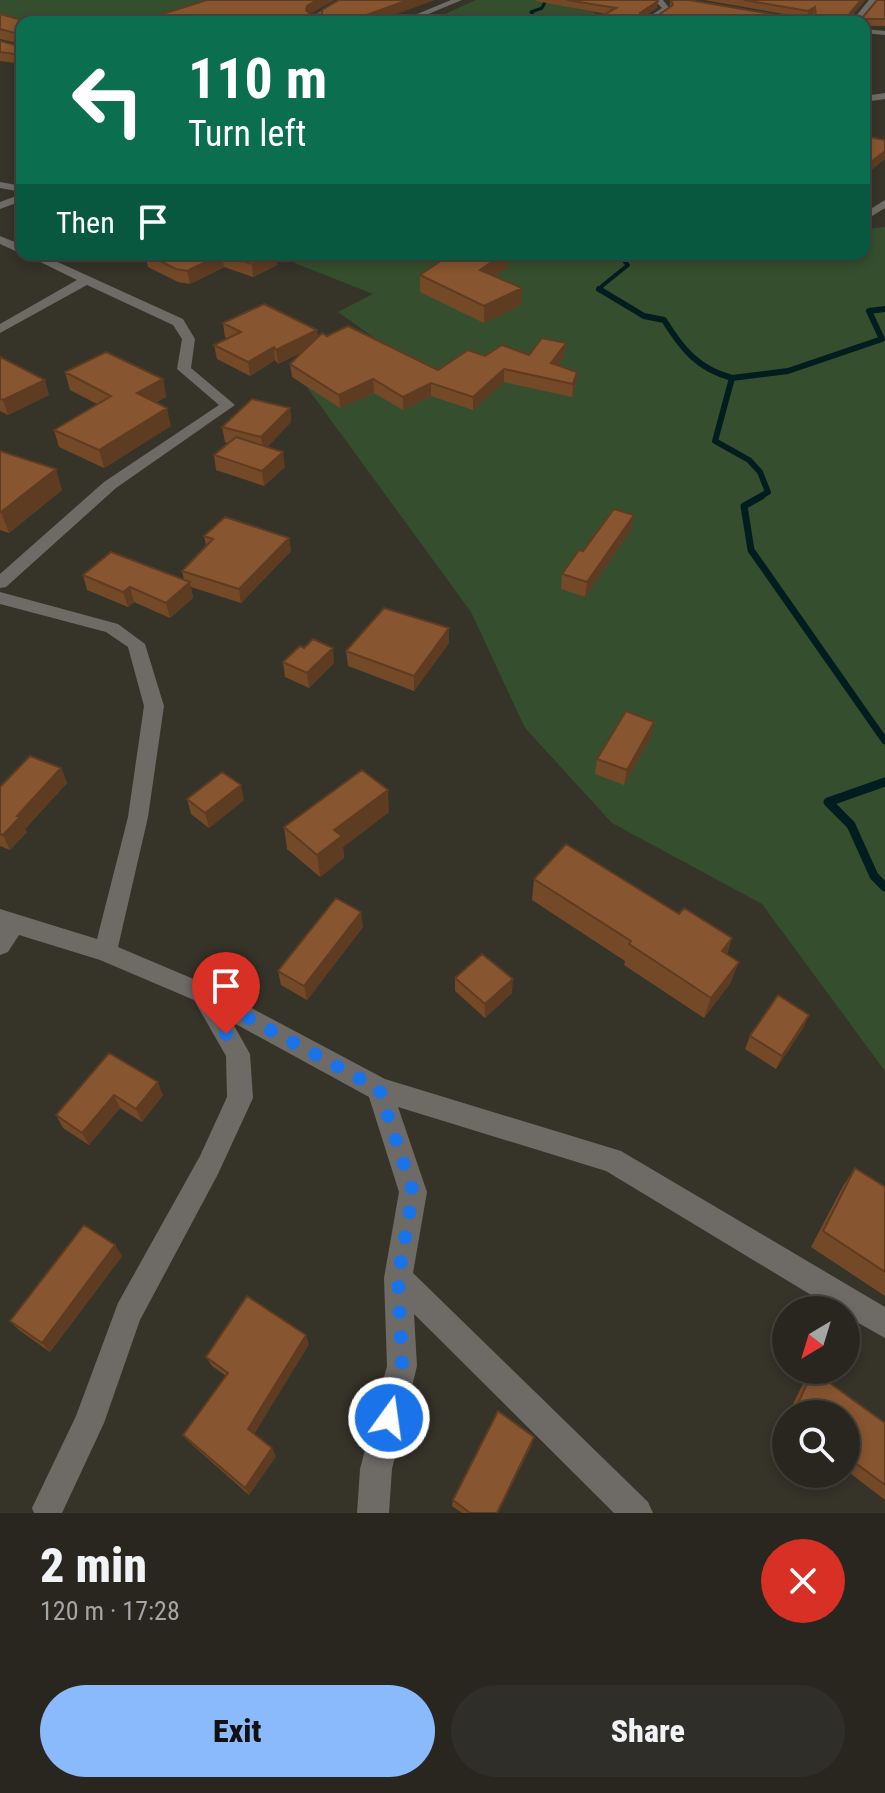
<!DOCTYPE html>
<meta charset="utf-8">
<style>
body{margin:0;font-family:"Roboto Condensed",sans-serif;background:#302e28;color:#f1f3f6;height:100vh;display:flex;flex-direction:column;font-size:30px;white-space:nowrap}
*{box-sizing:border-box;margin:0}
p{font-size:26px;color:#a5a5a4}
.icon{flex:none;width:44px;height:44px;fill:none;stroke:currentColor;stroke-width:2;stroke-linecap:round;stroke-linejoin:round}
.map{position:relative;height:1513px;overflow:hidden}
.details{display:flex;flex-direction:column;background:#28261f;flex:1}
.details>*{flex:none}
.banner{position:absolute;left:16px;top:16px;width:854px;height:244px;border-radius:16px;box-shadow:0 4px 12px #0003,0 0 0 2px #44433d;background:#0b6e4f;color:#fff;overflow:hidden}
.needle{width:52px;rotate:218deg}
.controls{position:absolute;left:772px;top:1296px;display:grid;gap:16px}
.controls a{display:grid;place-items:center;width:88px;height:88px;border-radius:50%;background:#28261f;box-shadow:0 4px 12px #0003,0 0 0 2px #44433d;font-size:40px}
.pin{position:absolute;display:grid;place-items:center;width:68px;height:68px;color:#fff;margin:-82px -34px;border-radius:50% 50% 50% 0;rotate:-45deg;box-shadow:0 0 8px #0007}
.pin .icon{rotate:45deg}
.me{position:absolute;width:88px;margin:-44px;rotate:14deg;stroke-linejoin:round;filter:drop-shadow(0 0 6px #0008)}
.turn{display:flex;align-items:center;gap:28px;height:168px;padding:0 40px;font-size:36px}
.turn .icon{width:104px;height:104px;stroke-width:2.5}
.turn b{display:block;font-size:56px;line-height:68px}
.then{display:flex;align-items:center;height:76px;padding:0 40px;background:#0003;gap:16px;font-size:30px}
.round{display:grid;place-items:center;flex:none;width:84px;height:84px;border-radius:42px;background:#302e28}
.summary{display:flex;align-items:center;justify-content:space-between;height:136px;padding:0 40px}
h1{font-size:48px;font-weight:800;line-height:60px}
.cta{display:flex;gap:16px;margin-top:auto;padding:16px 40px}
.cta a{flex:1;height:92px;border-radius:48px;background:#8abafc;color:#111;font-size:32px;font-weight:800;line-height:92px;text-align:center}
.cta a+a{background:#302e28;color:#f1f3f6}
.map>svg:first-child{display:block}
</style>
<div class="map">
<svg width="885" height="1513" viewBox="0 0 885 1513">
<rect width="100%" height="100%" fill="#363329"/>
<path fill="#354f2e" d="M0,0H309L243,22H22L0,32Z
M476,0H586L569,7L594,12L603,22H427Z
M885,227V1071L762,904L612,823L525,728L471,612L306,386L376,339L338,312L373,294L272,254H864V229Z"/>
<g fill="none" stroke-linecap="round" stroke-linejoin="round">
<path stroke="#011d1f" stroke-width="3" d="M538,22L531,12L542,8L546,0"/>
<path stroke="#011d1f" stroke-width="4" d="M602,291L599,290L602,286L628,265L617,254"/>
<path stroke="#011d1f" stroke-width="6" d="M599,289L644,316L664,320C682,349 698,369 732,378
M758,498L768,492L760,472L749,460L715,441L732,378L788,371L882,339L869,311L885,309"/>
<path stroke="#011d1f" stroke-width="7" d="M762,496L744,506L751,550L885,741"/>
<path stroke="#011d1f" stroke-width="9" d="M885,782L828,802L851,825L874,876L885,887"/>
<path fill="#6e6b67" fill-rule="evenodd" d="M341,0H351L318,19L321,22H312L309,18Z
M451,0H462L409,22H398Z
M654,0H663L670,9L651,22H641L662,8Z
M869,0H877L859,22H851Z
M770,14L809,20L813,22L767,18Z
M864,29L885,31V35L864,33Z
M885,93V99L864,102V96Z
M0,182L22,186V192L0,188Z
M22,194V201L0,209V202Z
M885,200V208L864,221V213Z
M0,236L22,245V254L0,244Z
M24,254H40L183,319L195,339L191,368L235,405L116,488L6,587L0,588V574L104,482L219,405L177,369L182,339L173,325L87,285L0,333V324L77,280Z
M0,592L118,624L145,644L164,706L148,817L118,947L210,986L385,1079L621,1151L885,1307V1338L846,1316V1310H836L606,1171L398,1107L427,1192L413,1273L648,1502L653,1513H614L414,1314L417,1366L392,1469L389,1513H357L360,1469L387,1366L384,1278L399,1192L369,1097L232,1022L250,1054L253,1098L218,1174L140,1320L104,1423L62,1513H34L32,1508L76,1416L118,1303L200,1156L227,1097L226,1056L194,1000L100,960L19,935L8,952L0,955V909L97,939L128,817L144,706L128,647L106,632L0,604Z"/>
</g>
<path fill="#744928" d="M536,0H657V8L643,17L654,18L670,6V0H689L795,22H608L604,21L605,14H606L536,1Z
M704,0H865L851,17H863L885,0V26H864L814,18L813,14L807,18Z
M0,14L22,22V64L0,61V41L19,46L21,44L0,39Z
M864,136L885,140L868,173L864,172Z
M145,254H276L277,265L253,277L224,267L190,284L178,282L148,267Z
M451,254H509V267L495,276L521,305L484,323L420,292V275Z
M223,323L317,330L318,338L327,336L438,370L485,356L529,355L566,343L564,356L558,365L576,385L572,397L504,382L473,410L431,396L403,410L374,393L340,408L292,377L290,364L304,351L278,364L275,360L250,376L217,359L214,345L228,339L225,337Z
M0,357L49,395L8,415L0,411Z
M65,372L163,379L166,397L156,402L171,426L104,468L59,447L54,430L97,404L70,390Z
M290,408L291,422L267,447L285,467L264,486L216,470L214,455L228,443L225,442L222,427Z
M0,451L62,490L9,533L0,530Z
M634,515L631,530L585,597L561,589L562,574L583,551Z
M204,536L289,538L291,551L241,603L191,587L193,598L170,618L134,602L128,607L87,590L83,575L184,580L182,571L206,545Z
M449,628V643L414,691L348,666L346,651Z
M283,662L334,663L309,688L285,677Z
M651,737L624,785L595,774L597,759Z
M61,768L67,783L25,829L27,832L10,850L0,846V787Z
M187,799L244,800L209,828L191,814Z
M389,812L343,847L344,858L320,877L287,849L284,827Z
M534,879L679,914L732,938L727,954L731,982L704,1018L624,965L625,961L532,900Z
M363,927L307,1000L281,985L278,971Z
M455,978L512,993L485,1018L455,991Z
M809,1015L803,1028L776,1069L745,1049L750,1036Z
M109,1053L163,1095L142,1122L120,1108L89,1145L63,1128L56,1115Z
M855,1168L885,1187V1296L811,1247L843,1186Z
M122,1256L50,1352L19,1330L10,1321Z
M309,1344L254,1434L276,1456L249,1495L189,1442L183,1435L226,1376L212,1366L206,1357Z
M813,1371L885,1423V1500L846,1470V1414H788L805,1380Z
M532,1444L498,1513H462L452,1506L453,1500Z"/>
<path fill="#5e3c21" d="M317,0H335L308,15L306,10L307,6Z
M408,0H435L375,22H347Z
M861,0H865L849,20L850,13Z
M658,1L657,8L639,20L640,13Z
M815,7L813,14L807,18L808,11Z
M870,29L868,36L864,39V33Z
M885,151V159L868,173L871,162Z
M222,254L224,267L190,284L187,271Z
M271,254H276L277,265L253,277L252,264Z
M503,254H509V267L480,286V270Z
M522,288L521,305L484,323V306Z
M317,330L318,344L278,364L276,350Z
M566,343L564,356L550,376L551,363Z
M274,347L275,360L250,376L248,362Z
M504,369V382L473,410V397Z
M577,372L576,385L572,397L573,384Z
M163,379L166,397L141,411L137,393Z
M373,379L374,393L340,408L339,395Z
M45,380L49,395L8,415L3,400Z
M431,383V396L403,410V397Z
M167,408L171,426L104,468L99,450Z
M290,408L291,422L263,452L261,437Z
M283,452L285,467L264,486L262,471Z
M56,469L62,490L9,533L1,512Z
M634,515L631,530L585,597L587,582Z
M289,538L291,551L241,603L239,589Z
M190,582L193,598L170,618L166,603Z
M130,587L134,602L128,607L123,592Z
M449,628V643L414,691V676Z
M333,648L334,663L309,688L307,673Z
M654,722L651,737L624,785L627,770Z
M61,768L67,783L25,829L27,832L10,850L3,835L17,816Z
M241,785L244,800L209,828L205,813Z
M388,790L389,812L343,847L344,858L320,877L317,855L334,830Z
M361,912L363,927L307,1000L304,986Z
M732,938L725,959L722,951Z
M739,962L731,982L704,1018L711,998Z
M513,979L512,993L485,1018V1004Z
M809,1015L803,1028L776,1069L782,1056Z
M158,1082L163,1095L142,1122L136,1109Z
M114,1095L120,1108L89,1145L82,1133Z
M115,1245L122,1256L50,1352L42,1343Z
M306,1335L309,1344L253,1436L248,1429Z
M534,1437L532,1444L498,1513H497Z
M272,1448L276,1456L249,1495L245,1488Z"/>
<path fill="#87552f" stroke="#5e3c21" stroke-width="2" d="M207,0H317L307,6L306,10L311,15L322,14V10L339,0H408L347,22H137Z
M567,0H657L658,1L640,13V17L654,18L673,5L671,0H689L795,18L788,22H615L622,17L605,14L616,8Z
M744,0H861L850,13L851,17H863L877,0H885V19H866L864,23V22H807L811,18L816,17L815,7L808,11Z
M0,14L29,22H22V35L0,29Z
M0,41L19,46L22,44V55L0,52Z
M864,136L885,140V151L871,162L864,161Z
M146,254H222L187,271L176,269Z
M223,254H271L252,264Z
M451,254H503L480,270L522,288L484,306L420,275Z
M264,304L317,330L276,350L274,347L248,362L214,345L241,332L223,323Z
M348,326L438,370L468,350L485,356L502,345L529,355L542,338L566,343L551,363L577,372L573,384L504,369L473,397L431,383L403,397L373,379L339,395L290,364L322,333L327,336Z
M106,352L163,379L137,393L167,408L99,450L54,430L111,396L65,372Z
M0,357L45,380L3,400L0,399Z
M252,399L290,408L261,437L222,427Z
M236,437L283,452L262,471L214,455Z
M0,451L56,469L1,512L0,511Z
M614,509L634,515L587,582L562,574L579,550L583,551Z
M225,517L289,538L239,589L182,571L213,539L204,536Z
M111,552L190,582L166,603L130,587L123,592L83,575Z
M384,608L449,628L414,676L346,651Z
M313,639L333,648L307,673L283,662L300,646L304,648Z
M626,711L654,722L627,770L597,759Z
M30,756L61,768L17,816L20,817L3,835L0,834V787Z
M362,770L388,790L334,830L342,836L317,855L284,827Z
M222,772L241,785L205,813L187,799Z
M566,844L679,914L684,908L732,938L722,951L739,962L711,998L629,944L631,941L534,879Z
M336,898L361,912L304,986L278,971Z
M482,954L513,979L485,1004L455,978Z
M778,995L809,1015L782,1056L750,1036Z
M109,1053L158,1082L136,1109L114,1095L82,1133L56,1115Z
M855,1168L885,1187V1272L823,1231Z
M84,1225L115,1245L42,1343L10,1321Z
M247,1296L306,1335L248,1429L272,1448L245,1488L183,1435L228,1373L206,1357Z
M813,1371L885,1423V1485L846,1456V1414H793Z
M498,1411L534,1437L497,1513H470L453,1500Z"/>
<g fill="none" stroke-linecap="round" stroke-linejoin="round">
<path stroke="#1a73e8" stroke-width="14" stroke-dasharray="0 25.2" d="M226,1034L202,993L379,1089L413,1192L398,1278L402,1366L389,1418"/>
</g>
</svg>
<div class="controls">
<a><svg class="needle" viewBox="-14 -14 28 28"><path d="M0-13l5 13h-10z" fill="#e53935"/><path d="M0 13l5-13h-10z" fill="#a5a5a4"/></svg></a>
<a><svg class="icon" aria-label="search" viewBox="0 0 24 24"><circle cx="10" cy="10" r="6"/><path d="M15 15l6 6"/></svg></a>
</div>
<div class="pin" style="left:226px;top:1034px;background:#d93025"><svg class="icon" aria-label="arrive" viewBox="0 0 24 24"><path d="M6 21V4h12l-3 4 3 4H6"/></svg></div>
<svg class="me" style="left:389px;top:1418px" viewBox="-20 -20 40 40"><circle r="17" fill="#1a73e8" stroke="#fff" stroke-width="3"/><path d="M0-11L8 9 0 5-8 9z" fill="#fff"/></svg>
<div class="banner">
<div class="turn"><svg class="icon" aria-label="left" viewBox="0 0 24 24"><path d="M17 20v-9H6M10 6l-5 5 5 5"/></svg><div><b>110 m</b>Turn left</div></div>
<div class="then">Then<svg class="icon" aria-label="arrive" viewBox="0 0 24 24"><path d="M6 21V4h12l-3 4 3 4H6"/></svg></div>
</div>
</div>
<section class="details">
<div class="summary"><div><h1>2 min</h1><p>120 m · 17:28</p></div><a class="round" style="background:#d93025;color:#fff"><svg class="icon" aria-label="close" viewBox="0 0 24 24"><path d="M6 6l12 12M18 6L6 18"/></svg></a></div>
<div class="cta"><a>Exit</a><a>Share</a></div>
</section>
